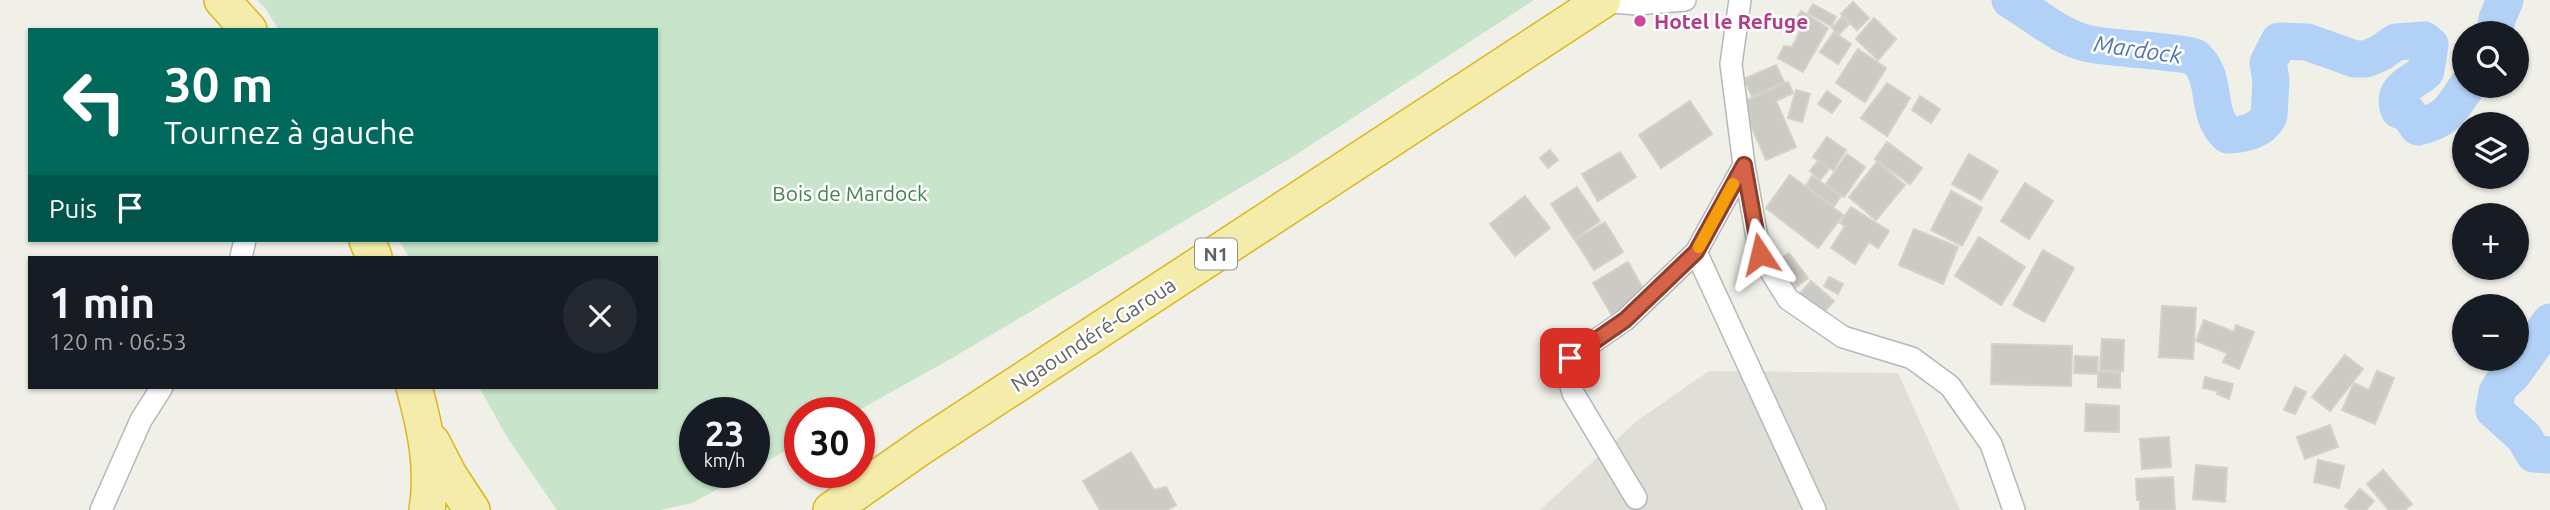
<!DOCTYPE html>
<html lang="fr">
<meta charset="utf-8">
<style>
body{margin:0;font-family:Ubuntu,sans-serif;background:#242831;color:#f1f3f6;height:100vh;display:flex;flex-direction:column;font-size:26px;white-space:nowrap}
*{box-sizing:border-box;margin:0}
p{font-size:23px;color:#9ea1a6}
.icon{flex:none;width:38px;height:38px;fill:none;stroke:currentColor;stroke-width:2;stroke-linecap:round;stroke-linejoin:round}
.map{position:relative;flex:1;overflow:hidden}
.drawer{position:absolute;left:28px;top:256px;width:630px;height:133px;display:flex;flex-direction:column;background:#171b24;border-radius:0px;box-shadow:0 2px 5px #0004}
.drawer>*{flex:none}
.top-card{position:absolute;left:28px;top:28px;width:630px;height:214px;border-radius:0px;box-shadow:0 2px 5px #0004;background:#00695c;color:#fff;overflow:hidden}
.controls{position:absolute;left:2452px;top:21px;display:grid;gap:14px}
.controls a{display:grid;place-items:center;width:77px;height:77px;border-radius:50%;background:#171b24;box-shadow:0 2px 5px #0004;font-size:35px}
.speed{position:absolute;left:679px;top:397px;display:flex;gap:14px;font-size:35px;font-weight:700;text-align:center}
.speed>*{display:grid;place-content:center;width:91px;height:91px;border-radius:50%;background:#171b24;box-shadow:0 2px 5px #0004;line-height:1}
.speed small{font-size:18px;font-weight:400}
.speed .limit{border:10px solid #d22;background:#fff;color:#111}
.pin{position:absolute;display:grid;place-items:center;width:60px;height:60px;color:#fff;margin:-30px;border-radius:14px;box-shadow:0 4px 10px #0006}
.me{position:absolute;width:77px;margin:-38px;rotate:350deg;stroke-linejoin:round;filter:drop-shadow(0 0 5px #0008)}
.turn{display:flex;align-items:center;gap:24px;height:147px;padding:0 21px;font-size:32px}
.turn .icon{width:91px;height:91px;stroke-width:2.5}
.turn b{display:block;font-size:49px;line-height:60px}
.then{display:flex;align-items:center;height:66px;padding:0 21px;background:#0003;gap:14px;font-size:26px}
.round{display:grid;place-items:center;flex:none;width:74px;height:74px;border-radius:37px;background:#242831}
.summary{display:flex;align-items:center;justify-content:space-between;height:119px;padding:0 21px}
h1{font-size:42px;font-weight:700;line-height:52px}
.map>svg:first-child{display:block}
</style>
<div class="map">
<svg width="2550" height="510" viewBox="0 0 2550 510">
<rect width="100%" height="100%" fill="#f0efe8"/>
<path fill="#dfded7" d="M1709,371L1898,373L1960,510H1540L1638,420Z"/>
<path fill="#c8e4cb" d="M257,0H1534L1294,156L952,358L854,413H800V443L754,468V413H695V472L747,473L692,503L660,510H557L507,437L479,387H656V257H409L399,240H656V30H279L265,8Z"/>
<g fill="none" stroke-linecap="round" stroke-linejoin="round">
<path stroke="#b2d1f6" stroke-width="37" d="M2010,0C2036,15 2060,38 2090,44C2107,48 2189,52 2196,58C2219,80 2204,114 2228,135C2243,135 2261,131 2269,116L2271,80L2268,63L2279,41L2307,42L2355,59H2366L2380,53L2396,42L2424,40L2430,45L2426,71C2415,83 2390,87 2399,110L2408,113L2418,127C2447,120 2451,110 2467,86
M2495,33L2497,19L2505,0
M2550,322L2512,375L2502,384L2497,392L2494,410L2524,437L2534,454L2550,455"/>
</g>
<path fill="#cbcac4" stroke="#d4d1c7" stroke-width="2" d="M1853,2L1869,18L1857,30L1841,14Z
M1813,4L1836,17L1831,26L1808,13Z
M1801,11L1828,28L1803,72L1778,58L1784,46L1792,47L1800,31L1792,26Z
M1842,17L1849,24L1839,34L1832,28Z
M1874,18L1896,39L1878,60L1856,39Z
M1834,32L1851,44L1838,64L1820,52Z
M1858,49L1886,68L1865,102L1836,83Z
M1776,65L1784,82L1752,96L1744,79Z
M1788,82L1793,93L1776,101L1796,147L1766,160L1741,103Z
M1887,83L1910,98L1887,136L1861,118Z
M1796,90L1810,94L1802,122L1788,118Z
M1827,91L1841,101L1832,113L1818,104Z
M1920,96L1940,109L1931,123L1912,110Z
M1690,101L1712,134L1661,168L1639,135Z
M1827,137L1846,150L1833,170L1813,157Z
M1887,142L1922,168L1910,184L1875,159Z
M1550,150L1558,160L1548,168L1540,158Z
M1620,152L1636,177L1598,201L1582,174Z
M1847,154L1865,167L1844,197L1826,184Z
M1969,154L1998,171L1981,200L1952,184Z
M1818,161L1829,169L1820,180L1810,171Z
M1877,162L1905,185L1876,220L1849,197Z
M1790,175L1843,215L1818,248L1766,208Z
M1812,176L1841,196L1834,206L1806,186Z
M2025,183L2053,201L2029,239L2001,221Z
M1577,187L1600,221L1574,239L1551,204Z
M1951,191L1982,208L1962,246L1931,230Z
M1525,196L1550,228L1515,256L1490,224Z
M1851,207L1889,231L1878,248L1869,242L1855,264L1831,248L1845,226L1840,223Z
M1605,222L1623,252L1594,270L1575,240Z
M1914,229L1958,247L1943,284L1899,265Z
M1979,237L2025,267L2001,305L1955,276Z
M2043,250L2074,268L2044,322L2013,305Z
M1789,253L1808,278L1796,287L1777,262Z
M1628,262L1646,294L1612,315L1593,283Z
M1829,277L1843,284L1838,294L1824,286Z
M1811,281L1834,301L1819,317L1797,297Z
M2162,306L2196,308L2193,359L2159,357Z
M2204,320L2234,332L2236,325L2254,332L2239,369L2223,362L2227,353L2196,341Z
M2102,339L2124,340L2123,371L2100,370Z
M1992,344L2072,346L2071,386L1991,384Z
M2345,355L2363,369L2330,411L2312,397Z
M2075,356L2098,357L2097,374L2074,373Z
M2377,371L2394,378L2375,424L2342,410L2354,383L2369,390Z
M2098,372L2120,373V388L2098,387Z
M2205,377L2233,384L2229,399L2217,394L2218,391L2203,388Z
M2295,387L2306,392L2295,414L2284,410Z
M2086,404L2119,406V432L2085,431Z
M2330,425L2338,447L2305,459L2297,437Z
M2169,437L2171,467L2142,469L2140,439Z
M1131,452L1154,490L1166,487L1176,505L1167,510H1100L1083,481Z
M2318,460L2344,466L2339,488L2314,482Z
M2196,465L2227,468L2225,502L2193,499Z
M2383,470L2412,504L2405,510H2389L2367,484Z
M2173,477L2175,510H2140V500H2137L2136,479Z
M2360,489L2374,501L2366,510H2350L2345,506Z"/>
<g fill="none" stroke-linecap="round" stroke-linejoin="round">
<defs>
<path id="minor" d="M1740,0L1731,64L1744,165L1760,254L1788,299L1843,337L1912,358L1950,386L1991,444L2014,510
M1601,1L1637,4L1685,0
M1696,252L1815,510
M241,257L245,240
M1636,498L1573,393L1567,372L1570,358L1625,320L1696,252L1744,165
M101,510L141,420L162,387"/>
<path id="trunk" d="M222,0L249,30
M367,240L374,257
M414,387C425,427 434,468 427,510
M432,442L449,475L472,510
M831,510L924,445L1603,0"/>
</defs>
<use href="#minor" stroke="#b5b7bb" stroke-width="24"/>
<use href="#trunk" stroke="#ddb61b" stroke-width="38"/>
<use href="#minor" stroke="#fff" stroke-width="21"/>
<use href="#trunk" stroke="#f4ecaa" stroke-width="35"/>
</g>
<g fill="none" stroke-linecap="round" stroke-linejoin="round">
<defs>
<path id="route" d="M1570,358L1625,320L1696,252L1744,165L1760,254"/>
</defs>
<use href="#route" stroke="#8b402f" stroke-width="18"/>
<use href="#route" stroke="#d66348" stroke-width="12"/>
<path stroke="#f59e0b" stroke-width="12" d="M1699,247L1733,184"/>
</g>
<circle fill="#d1479c" stroke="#fff" stroke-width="2.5" cx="1640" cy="21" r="7"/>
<g text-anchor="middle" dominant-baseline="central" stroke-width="5" stroke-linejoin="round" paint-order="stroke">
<rect fill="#fff" stroke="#8f9194" stroke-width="2" x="1195" y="238.5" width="42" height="31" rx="5"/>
<g font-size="19" font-weight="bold" fill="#5f6266">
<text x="1216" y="254">N1</text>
</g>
<g font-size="21" font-weight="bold" fill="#b23c85" stroke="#fff" text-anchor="start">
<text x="1654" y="21">Hotel le Refuge</text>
</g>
<g font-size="21" fill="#41844c" stroke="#fff">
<text x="850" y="193">Bois de Mardock</text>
</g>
<g font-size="21" fill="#5f6266" stroke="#fff">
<text transform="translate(1093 334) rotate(-33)">Ngaoundéré-Garoua</text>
</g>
<g font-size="23" font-style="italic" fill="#5376af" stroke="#fff">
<text transform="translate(2138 49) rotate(8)">Mardock</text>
</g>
</g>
</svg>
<div class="controls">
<a><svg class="icon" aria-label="search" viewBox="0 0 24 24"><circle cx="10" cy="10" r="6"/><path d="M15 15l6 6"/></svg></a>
<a><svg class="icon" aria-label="layers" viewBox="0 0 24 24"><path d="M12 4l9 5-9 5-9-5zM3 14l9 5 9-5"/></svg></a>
<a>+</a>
<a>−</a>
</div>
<div class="speed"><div>23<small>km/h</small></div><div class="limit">30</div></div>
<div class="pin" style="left:1570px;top:358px;background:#d93025"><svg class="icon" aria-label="arrive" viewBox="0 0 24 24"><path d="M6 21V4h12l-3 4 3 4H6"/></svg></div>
<svg class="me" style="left:1760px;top:254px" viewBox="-20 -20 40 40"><path d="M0-17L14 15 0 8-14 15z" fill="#d66348" stroke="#fff" stroke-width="4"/></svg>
<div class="top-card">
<div class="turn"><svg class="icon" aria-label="left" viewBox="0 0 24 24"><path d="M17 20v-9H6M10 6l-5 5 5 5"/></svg><div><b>30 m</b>Tournez à gauche</div></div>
<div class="then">Puis<svg class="icon" aria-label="arrive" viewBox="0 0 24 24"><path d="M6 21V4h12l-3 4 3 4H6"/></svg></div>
</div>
<section class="drawer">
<div class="summary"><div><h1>1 min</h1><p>120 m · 06:53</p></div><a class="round"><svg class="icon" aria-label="close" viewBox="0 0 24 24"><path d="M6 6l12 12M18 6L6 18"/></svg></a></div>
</section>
</div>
